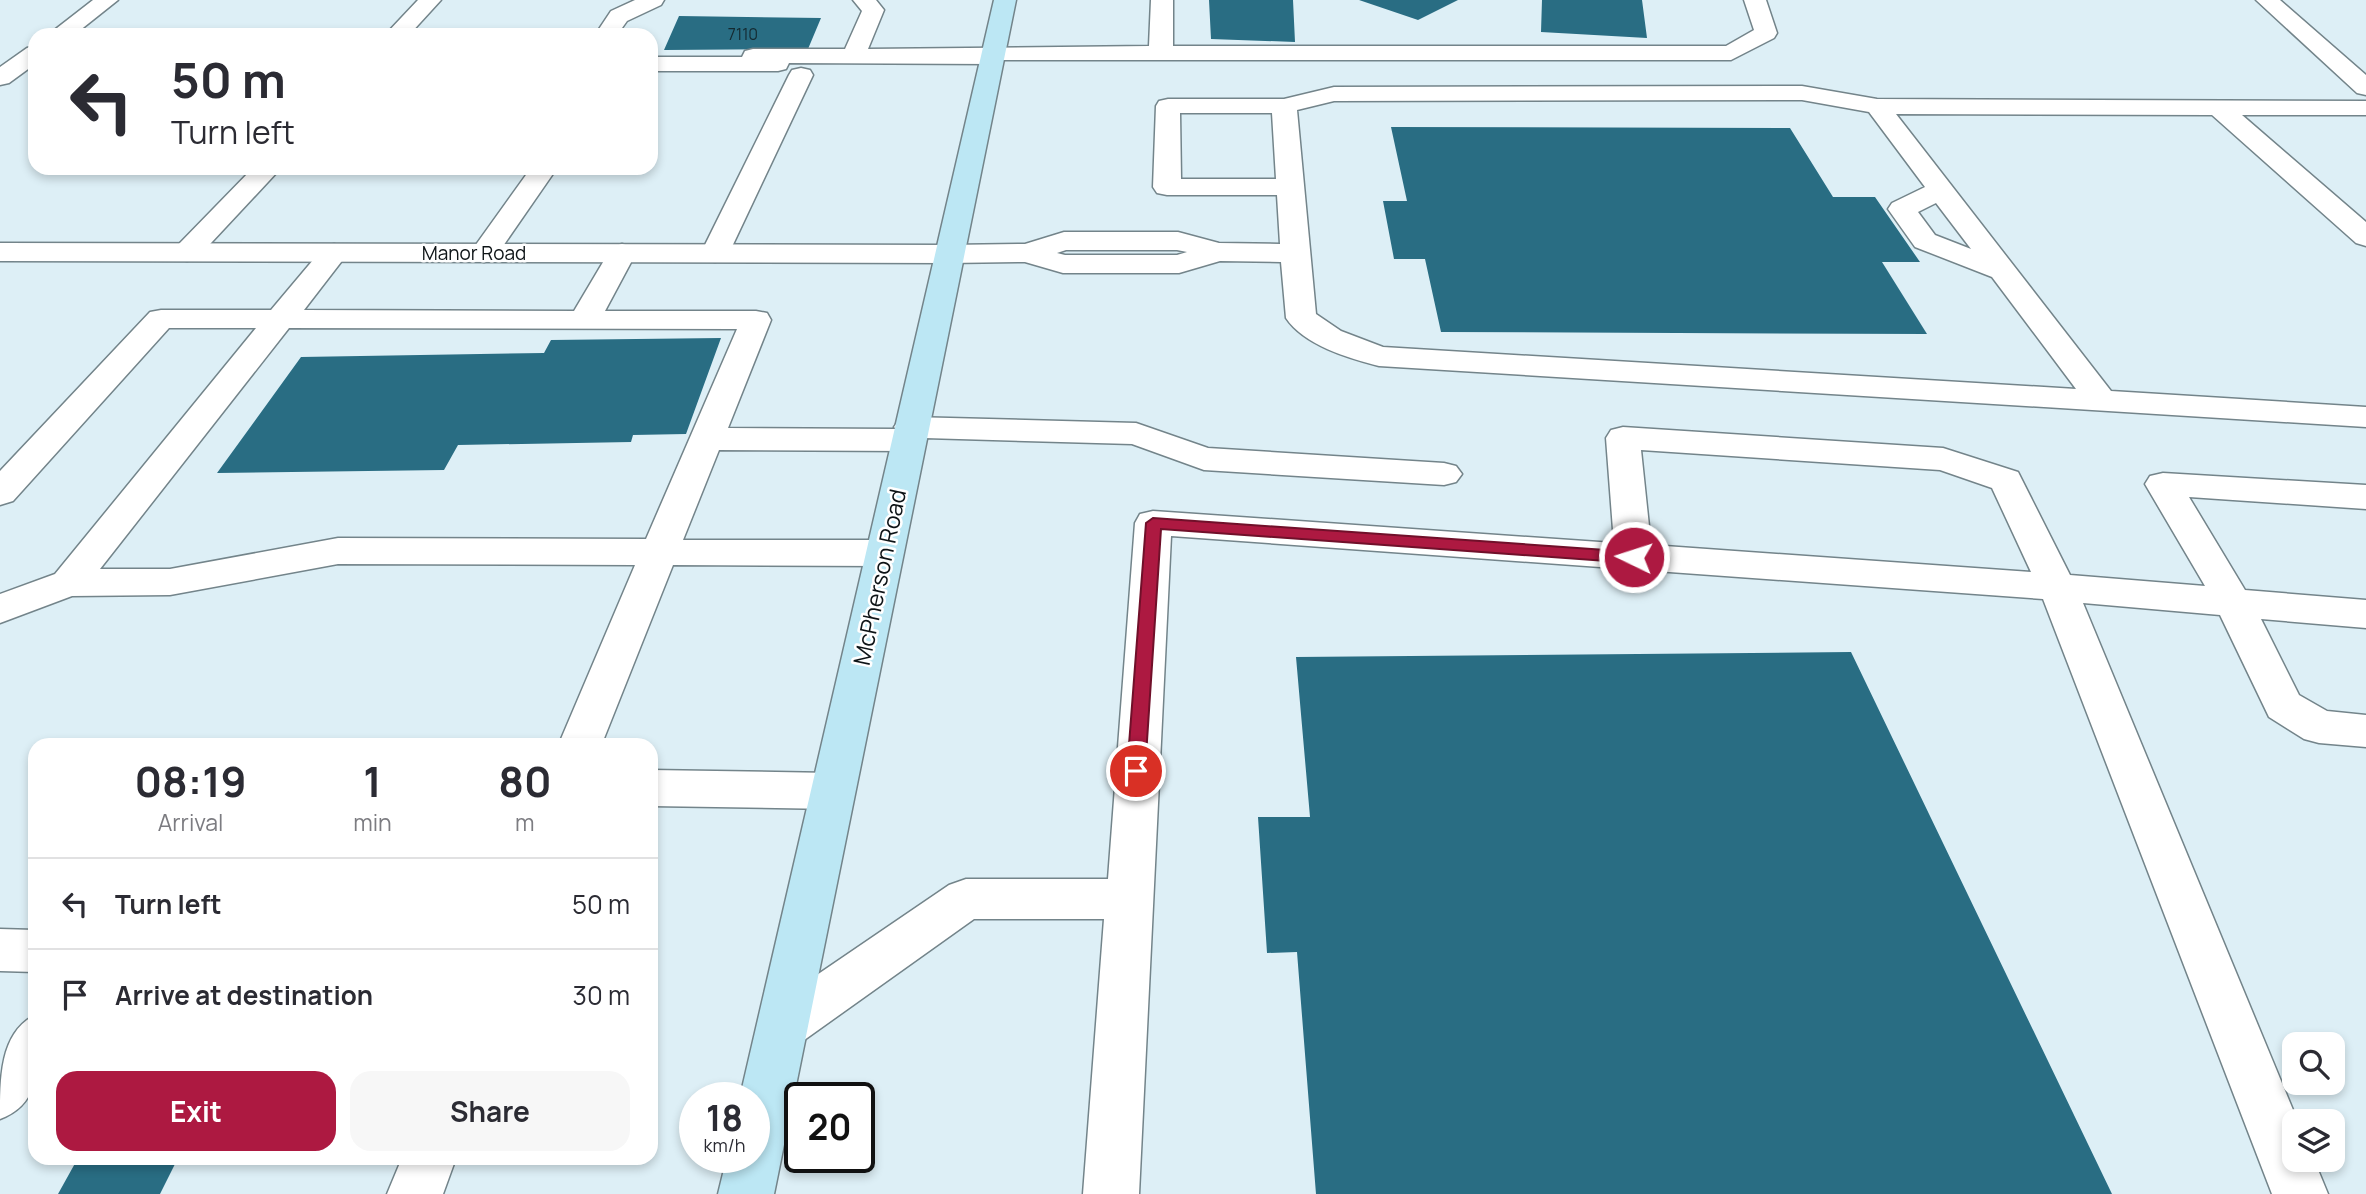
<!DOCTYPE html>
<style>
body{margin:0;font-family:Manrope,sans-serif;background:#f7f7f7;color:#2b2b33;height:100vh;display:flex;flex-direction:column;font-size:26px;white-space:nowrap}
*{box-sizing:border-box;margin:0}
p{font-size:23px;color:#7c7c81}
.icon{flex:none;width:38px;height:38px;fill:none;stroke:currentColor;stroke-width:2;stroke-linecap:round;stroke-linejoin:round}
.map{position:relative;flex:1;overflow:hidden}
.panel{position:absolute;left:28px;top:738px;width:630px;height:427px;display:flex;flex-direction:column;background:#fff;border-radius:21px;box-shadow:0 4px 10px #0003}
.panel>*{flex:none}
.hud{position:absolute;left:28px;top:28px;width:630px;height:147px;border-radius:21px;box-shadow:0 4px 10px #0003;background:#fff;color:#2b2b33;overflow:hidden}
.buttons{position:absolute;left:2282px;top:1032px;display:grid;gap:14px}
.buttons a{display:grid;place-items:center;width:63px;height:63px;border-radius:14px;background:#fff;box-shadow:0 4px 10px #0003;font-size:35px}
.speed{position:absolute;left:679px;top:1082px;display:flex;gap:14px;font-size:35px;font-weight:700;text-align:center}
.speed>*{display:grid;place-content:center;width:91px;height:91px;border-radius:50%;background:#fff;box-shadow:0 4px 10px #0003;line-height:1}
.speed small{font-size:18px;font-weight:400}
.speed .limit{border:4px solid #111;border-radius:10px;background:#fff;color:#111}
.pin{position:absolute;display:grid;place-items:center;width:60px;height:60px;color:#fff;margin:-30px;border:4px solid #fff;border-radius:50%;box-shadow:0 2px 7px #0007}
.me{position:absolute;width:77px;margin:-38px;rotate:274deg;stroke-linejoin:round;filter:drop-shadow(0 0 5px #0008)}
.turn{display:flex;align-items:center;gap:24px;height:147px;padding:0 28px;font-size:32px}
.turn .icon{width:91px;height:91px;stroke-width:2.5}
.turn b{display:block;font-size:49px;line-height:60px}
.eta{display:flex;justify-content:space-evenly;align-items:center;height:119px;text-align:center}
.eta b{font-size:42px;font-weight:700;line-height:49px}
.action{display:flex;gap:14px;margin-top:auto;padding:14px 28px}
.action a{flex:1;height:80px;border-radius:21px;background:#ad1941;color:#fff;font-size:28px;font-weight:700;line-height:80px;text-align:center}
.action a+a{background:#f7f7f7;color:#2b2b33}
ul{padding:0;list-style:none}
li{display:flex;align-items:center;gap:21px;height:91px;padding:0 28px;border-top:2px solid #e1e1e2}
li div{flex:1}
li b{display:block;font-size:26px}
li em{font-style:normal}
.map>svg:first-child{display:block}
</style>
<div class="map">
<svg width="2366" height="1194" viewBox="0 0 2366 1194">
<rect width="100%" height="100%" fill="#ddeff6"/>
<path fill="#296d83" d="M1209,0H1293L1295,42L1211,39Z
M1359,0H1458L1418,20Z
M1542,0H1642L1647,38L1541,32Z
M679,16L821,18L808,49L664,50Z
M1391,127L1790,128L1833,197H1875L1920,262H1882L1927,334L1441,332L1425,259H1394L1383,201H1407Z
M721,338L686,434L633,435L631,442L458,445L444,470L217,473L301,357L544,353L551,340Z
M1851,652L2112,1194H1316L1297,952L1267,953L1258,817H1310L1296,657Z
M78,1158H178L160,1194H58Z"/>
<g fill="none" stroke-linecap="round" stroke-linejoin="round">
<defs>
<path id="service" d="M418,0H441L409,35H385Z
M635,0H664L661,5L627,21L617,35H595L611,11Z
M853,0H876L884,10L868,49L1149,46L1151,0H1173V46H1726L1754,30L1744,0H1766L1777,33L1774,38L1731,60H1002L992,64L789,63L786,69L778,71H651V57H742L745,51L753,49H845L862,11Z
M801,68L810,70L813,75L729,253L725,259L715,262L705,259L701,253L789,75L792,70Z
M1802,86L1877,99L2366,101V115H2242L2366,222V246L2356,243L2212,115L1896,114L2111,391L2366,407V427L1379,366C1348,358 1304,345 1286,318L1281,262L1220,261L1179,273H1063L1025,262L948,263L938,260L933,254L938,248L948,245L1025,244L1064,232H1178L1219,243L1280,244L1277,195H1167L1157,193L1153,187L1156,106L1159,101L1168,99H1284L1334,87ZM1802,100L1869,112L1925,187L1892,203L1888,209L1915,247L1992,277L2076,389L1383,347L1341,331L1316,314L1297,110L1334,101ZM1180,113H1272L1276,179H1181ZM1936,203L1971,249L1935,235L1918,212ZM1066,250H1177L1187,252L1177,255H1065L1057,253Z
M253,168H281L197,258L187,261L177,258L173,252L177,246Z
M531,168H557L494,259L484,262L474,259L470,253Z
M334,244L344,247L348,253L304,310L574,311L612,247L622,244L632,247L636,253L605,311H756L767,313L771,320L728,428L896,429L894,427L899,420L911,417L1136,423L1208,448L1444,463L1456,466L1462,474L1456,482L1444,485L1204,470L1132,444L925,438L921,448L909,451L719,450L683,540H884L897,544L903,553L897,562L884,566L673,565L601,746H558L635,565L338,564L170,595L72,596L0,623V594L55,574L256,328H169L13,501L0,505V471L150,312L161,310H271L324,247ZM289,328L737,329L646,539L338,538L170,569H100Z
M1623,427L1943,448L2018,472L2070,575L2205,586L2145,484L2150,476L2163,473L2366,485V509L2189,497L2245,590L2366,600V628L2261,619L2299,695L2327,711L2366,715V747L2319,743L2304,739L2269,717L2220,615L2083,603L2298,1122H2294V1160H2314L2328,1194H2272L2043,599L1171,536L1139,1194H1083L1104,919H974L800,1043L782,1050L764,1043L757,1027L764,1011L949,885L966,879H1108L1135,523L1140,514L1153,511L1614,543L1606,438L1611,430ZM1641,450L1940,470L1992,488L2031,572L1651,545Z
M651,770L832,773L848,779L854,791L848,803L832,809L651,806Z
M0,929L35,930V972L0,971Z
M35,1015C35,1058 47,1101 0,1119C0,1077 0,1033 35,1015Z
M402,1158H456L443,1194H387Z"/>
<path id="minor" d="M93,0H118L74,35H48Z
M2256,0H2280L2366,75V95L2357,93Z
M35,46V64L9,83L0,85V67L27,48Z
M0,243L948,245L958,248L963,254L958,260L948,263L0,261Z"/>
<path id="secondary" d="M994,0H1016L774,1194H718L727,1157H754V1097H740Z"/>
</defs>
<use href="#service" stroke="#73848a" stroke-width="3"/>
<use href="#minor" stroke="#73848a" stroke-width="3"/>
<use href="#secondary" stroke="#73848a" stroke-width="3"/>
<use href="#service" fill="#fff" fill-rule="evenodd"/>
<use href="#minor" fill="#fff" fill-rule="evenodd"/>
<use href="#secondary" fill="#bce7f4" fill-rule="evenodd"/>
</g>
<path fill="#ad1941" stroke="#70102a" stroke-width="2" d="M1153,518L1634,552L1642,557L1634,563L1161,529L1145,771L1142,776H1130L1127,771L1146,523Z"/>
<g text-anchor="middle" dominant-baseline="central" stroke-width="5" stroke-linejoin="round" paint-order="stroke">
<g font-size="16" fill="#142a31">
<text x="743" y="34">7110</text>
</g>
<g font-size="19" fill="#0d1316" stroke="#fff">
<text x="474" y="253">Manor Road</text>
</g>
<g font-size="23" fill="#0d1316" stroke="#fff">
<text transform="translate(879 577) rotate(-78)">McPherson Road</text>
</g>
</g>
</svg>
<div class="buttons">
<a><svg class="icon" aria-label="search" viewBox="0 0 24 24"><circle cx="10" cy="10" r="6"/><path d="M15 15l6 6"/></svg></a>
<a><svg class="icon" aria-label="layers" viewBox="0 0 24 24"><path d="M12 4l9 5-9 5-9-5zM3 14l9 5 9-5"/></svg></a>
</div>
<div class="speed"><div>18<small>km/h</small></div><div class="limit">20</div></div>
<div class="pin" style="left:1136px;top:771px;background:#d93025"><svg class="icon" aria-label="arrive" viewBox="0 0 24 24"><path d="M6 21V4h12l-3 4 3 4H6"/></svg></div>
<svg class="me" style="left:1634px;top:557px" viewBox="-20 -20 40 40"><circle r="17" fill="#ad1941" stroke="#fff" stroke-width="3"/><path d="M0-11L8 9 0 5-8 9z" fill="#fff"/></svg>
<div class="hud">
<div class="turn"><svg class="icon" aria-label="left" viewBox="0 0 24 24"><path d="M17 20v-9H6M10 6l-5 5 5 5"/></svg><div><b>50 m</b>Turn left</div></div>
</div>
<section class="panel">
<div class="eta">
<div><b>08:19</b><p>Arrival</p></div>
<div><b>1</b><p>min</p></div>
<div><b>80</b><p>m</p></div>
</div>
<ul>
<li><svg class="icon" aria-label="left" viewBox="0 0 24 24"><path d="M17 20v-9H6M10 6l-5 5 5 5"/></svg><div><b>Turn left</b></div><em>50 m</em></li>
<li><svg class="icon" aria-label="arrive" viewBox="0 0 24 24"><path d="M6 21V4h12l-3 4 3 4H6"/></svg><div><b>Arrive at destination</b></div><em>30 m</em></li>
</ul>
<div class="action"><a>Exit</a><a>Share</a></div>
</section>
</div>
